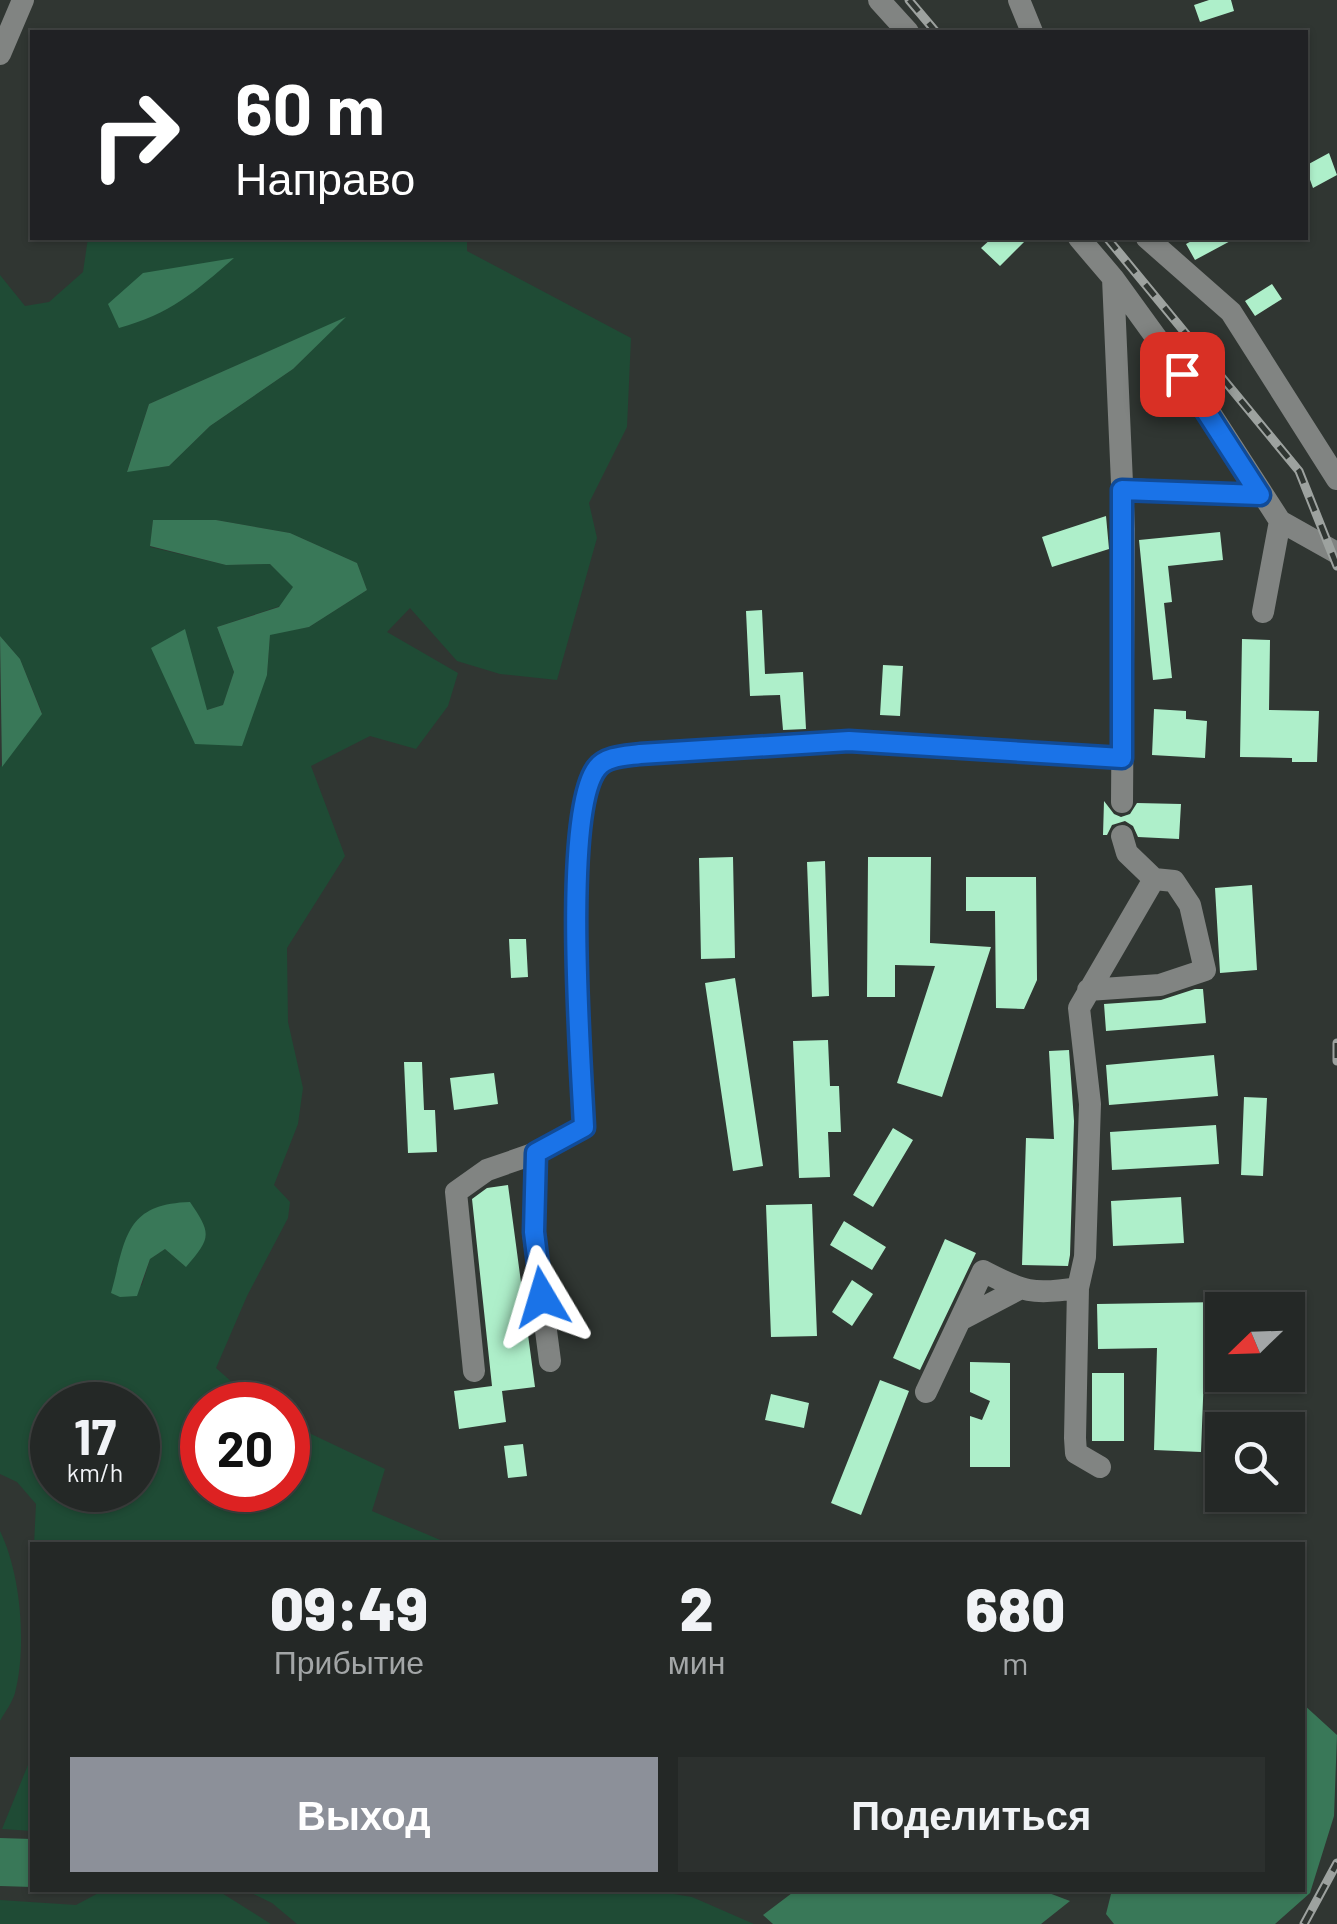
<!DOCTYPE html>
<html lang="ru">
<meta charset="utf-8">
<style>
body{margin:0;font-family:Barlow,sans-serif;background:#2c302e;color:#f1f3f6;height:100vh;display:flex;flex-direction:column;font-size:38px;white-space:nowrap}
*{box-sizing:border-box;margin:0}
p{font-size:32px;color:#a3a6a7}
.icon{flex:none;width:55px;height:55px;fill:none;stroke:currentColor;stroke-width:2;stroke-linecap:round;stroke-linejoin:round}
.map{position:relative;flex:1;overflow:hidden}
.side{position:absolute;left:30px;top:1542px;width:1275px;height:350px;display:flex;flex-direction:column;background:#242826;border-radius:0px;box-shadow:0 2px 8px #0004,0 0 0 2px #414443}
.side>*{flex:none}
.banner{position:absolute;left:30px;top:30px;width:1278px;height:210px;border-radius:0px;box-shadow:0 2px 8px #0004,0 0 0 2px #414443;background:#202124;color:#fff;overflow:hidden}
.needle{width:65px;rotate:247deg}
.fabs{position:absolute;left:1205px;top:1292px;display:grid;gap:20px}
.fabs a{display:grid;place-items:center;width:100px;height:100px;border-radius:0px;background:#242826;box-shadow:0 2px 8px #0004,0 0 0 2px #414443;font-size:50px}
.speed{position:absolute;left:30px;top:1382px;display:flex;gap:20px;font-size:50px;font-weight:700;text-align:center}
.speed>*{display:grid;place-content:center;width:130px;height:130px;border-radius:50%;background:#242826;box-shadow:0 2px 8px #0004,0 0 0 2px #414443;line-height:1}
.speed small{font-size:25px;font-weight:400}
.speed .limit{border:15px solid #d22;background:#fff;color:#111}
.pin{position:absolute;display:grid;place-items:center;width:85px;height:85px;color:#fff;margin:-42px;border-radius:20px;box-shadow:0 5px 15px #0006}
.me{position:absolute;width:110px;margin:-55px;rotate:353deg;stroke-linejoin:round;filter:drop-shadow(0 0 8px #0008)}
.turn{display:flex;align-items:center;gap:35px;height:210px;padding:0 40px;font-size:45px}
.turn .icon{width:130px;height:130px;stroke-width:2.5}
.turn b{display:block;font-size:70px;line-height:85px}
.eta{display:flex;justify-content:space-evenly;align-items:center;height:170px;text-align:center}
.eta b{font-size:60px;font-weight:800;line-height:70px}
.action{display:flex;gap:20px;margin-top:auto;padding:20px 40px}
.action a{flex:1;height:115px;border-radius:0px;background:#8c9099;color:#fff;font-size:40px;font-weight:800;line-height:115px;text-align:center}
.action a+a{background:#2c302e;color:#f1f3f6}
.map>svg:first-child{display:block}
</style>
<div class="map">
<svg width="1337" height="1924" viewBox="0 0 1337 1924">
<rect width="100%" height="100%" fill="#303632"/>
<path fill="#1f4b35" fill-rule="evenodd" d="M88,238H467V251L631,338L627,427L589,503L597,538L557,680L500,674L457,661L410,608L387,632L458,673L448,706L416,749L370,736L311,766L345,856L287,948L288,1022L303,1088L298,1124L274,1185L290,1202L288,1218L247,1296L216,1368L258,1405H202V1490H288V1423L385,1469L372,1511L452,1545H34L36,1504L17,1482L0,1474V767L42,713L20,659L0,636V275L25,306L49,302L83,272ZM343,319L293,369L210,426L169,466L127,471L149,404ZM153,520H216L290,533L357,563L367,590L309,627L270,634L267,675L195,744L207,710L223,705L234,672L217,627L280,606L294,587L270,564L226,565L150,547ZM190,1202L185,1266L165,1249L150,1259L142,1285L120,1297ZM52,1405H138V1490H52Z
M0,1531C21,1574 27,1646 15,1693C12,1703 5,1712 0,1721Z
M32,1755V1831L2,1829Z
M104,1890H217L271,1924H0V1900L76,1905Z
M245,1890H649L692,1897L754,1924H297L272,1903Z"/>
<path fill="#397858" d="M234,258C195,292 170,314 119,328L108,304L143,273Z
M346,317L293,369L210,426L169,466L127,472L149,404Z
M153,520H216L290,533L357,563L367,590L309,627L270,635L267,675L242,746L195,744L151,648L185,629L207,710L223,705L234,672L217,627L279,607L293,587L270,564L226,565L150,546Z
M0,636L20,659L42,714L2,767Z
M190,1202C212,1234 211,1238 186,1267L165,1249L150,1259L137,1296L120,1297L111,1293C126,1239 124,1204 190,1202Z
M1303,1704L1337,1735L1334,1816L1310,1893L1275,1924H1114L1106,1914L1112,1890H1302Z
M0,1838L32,1839V1887L0,1886Z
M796,1890H1041L1070,1901L1041,1924H773L763,1915Z"/>
<path fill="#aeefca" d="M1209,0H1231L1234,11L1200,22L1194,5Z
M1329,153L1337,175L1313,188L1305,166Z
M992,238H1028L1000,266L981,248Z
M1197,238H1236L1195,260L1186,244Z
M1272,284L1282,299L1255,316L1245,301Z
M1106,516L1109,549L1052,567L1042,537Z
M1220,532L1223,560L1168,566L1172,602L1164,603L1172,678L1153,680L1139,540Z
M762,610L765,674L803,672L806,729L783,730L780,695L750,696L746,611Z
M1242,639L1270,640L1269,710L1319,711L1317,762H1292V758L1240,757Z
M883,665L903,666L900,716L880,715Z
M1154,709L1186,711V719L1207,721L1205,758L1152,755Z
M1104,801L1114,814L1121,817L1130,814L1137,803L1181,804L1179,839L1138,837L1133,826L1125,821L1112,825L1107,835H1103Z
M733,857L735,958L701,959L699,858Z
M868,857H931L930,943L991,947L942,1097L897,1083L935,966L895,965V997H867Z
M825,861L829,996L812,997L807,862Z
M966,877H1036L1037,980L1024,1009L996,1008L995,911H966Z
M1252,885L1257,970L1220,973L1215,888Z
M509,939H526L528,977L511,978Z
M735,978L763,1166L733,1171L705,983Z
M1195,989H1203L1206,1023L1106,1031L1104,1004L1161,1000Z
M828,1040L830,1086H839L841,1132H828L830,1177L799,1178L793,1041Z
M1069,1050L1074,1121L1070,1255L1068,1266L1022,1265L1026,1138L1054,1139L1049,1051Z
M1214,1055L1218,1096L1109,1105L1106,1065Z
M404,1062H422L424,1110H435L437,1152L408,1153Z
M494,1073L498,1104L454,1110L450,1078Z
M1244,1097L1267,1098L1263,1176L1241,1175Z
M1216,1125L1219,1164L1112,1170L1110,1132Z
M893,1128L913,1140L873,1207L853,1195Z
M508,1185L535,1387L502,1391L506,1422L459,1429L454,1391L492,1386L472,1199L487,1188Z
M1181,1197L1184,1243L1113,1246L1111,1201Z
M812,1204L817,1336L771,1337L766,1205Z
M844,1221L886,1247L872,1270L830,1245Z
M945,1239L976,1253L920,1370L893,1358Z
M852,1280L873,1294L852,1326L832,1312Z
M1222,1302V1347H1205L1201,1452L1154,1450L1157,1348L1098,1349L1097,1304Z
M970,1362L1010,1363V1467H970V1416L982,1420L990,1401L970,1392Z
M1092,1373H1124V1441H1092Z
M880,1380L909,1391L861,1515L831,1503Z
M771,1394L809,1403L804,1428L765,1420Z
M523,1444L527,1476L508,1478L504,1446Z"/>
<g fill="none" stroke-linecap="round" stroke-linejoin="round">
<path stroke="#818482" stroke-width="22" d="M879,0L908,32
M1019,0L1032,32
M0,54L23,0
M1079,238L1113,278L1205,405L1280,521L1337,553
M1147,238L1231,312L1337,479
M1113,278L1124,529L1122,802
M1123,489L1260,495
M1263,612L1280,521
M1088,990L1160,985L1205,970L1190,905L1174,881L1154,879
M960,1320L1019,1289
M550,1361L533,1232L536,1153L584,1127C581,1062 562,812 597,768C606,756 625,756 639,754L849,741L1121,758
M474,1371L456,1192L487,1170L536,1153
M926,1392L983,1271C1023,1292 1033,1295 1078,1288
M1100,1467L1076,1453L1075,1438L1078,1288L1085,1257L1090,1104L1079,1008L1154,879L1127,853L1122,836"/>
<defs>
<path id="rail" d="M909,0L936,32
M1107,238L1299,471L1337,566
M1337,1043V1061
M1304,1924L1337,1863"/>
</defs>
<use href="#rail" stroke="#9da29f" stroke-width="9"/>
<use href="#rail" stroke="#303632" stroke-width="5" stroke-dasharray="15" stroke-linecap="butt"/>
</g>
<g fill="none" stroke-linecap="round" stroke-linejoin="round">
<defs>
<path id="route" d="M542,1297L534,1232L536,1153L584,1127C581,1062 562,812 597,768C606,756 626,756 640,754L849,741L1122,758V490L1260,495L1182,374"/>
</defs>
<use href="#route" stroke="#114b97" stroke-width="25"/>
<use href="#route" stroke="#1a73e8" stroke-width="18"/>
</g>
</svg>
<div class="fabs">
<a><svg class="needle" viewBox="-14 -14 28 28"><path d="M0-13l5 13h-10z" fill="#e53935"/><path d="M0 13l5-13h-10z" fill="#a3a6a7"/></svg></a>
<a><svg class="icon" aria-label="search" viewBox="0 0 24 24"><circle cx="10" cy="10" r="6"/><path d="M15 15l6 6"/></svg></a>
</div>
<div class="speed"><div>17<small>km/h</small></div><div class="limit">20</div></div>
<div class="pin" style="left:1182px;top:374px;background:#d93025"><svg class="icon" aria-label="arrive" viewBox="0 0 24 24"><path d="M6 21V4h12l-3 4 3 4H6"/></svg></div>
<svg class="me" style="left:542px;top:1297px" viewBox="-20 -20 40 40"><path d="M0-17L14 15 0 8-14 15z" fill="#1a73e8" stroke="#fff" stroke-width="4"/></svg>
<div class="banner">
<div class="turn"><svg class="icon" aria-label="right" viewBox="0 0 24 24"><path d="M7 20v-9h11M14 6l5 5-5 5"/></svg><div><b>60 m</b>Направо</div></div>
</div>
<section class="side">
<div class="eta">
<div><b>09:49</b><p>Прибытие</p></div>
<div><b>2</b><p>мин</p></div>
<div><b>680</b><p>m</p></div>
</div>
<div class="action"><a>Выход</a><a>Поделиться</a></div>
</section>
</div>
